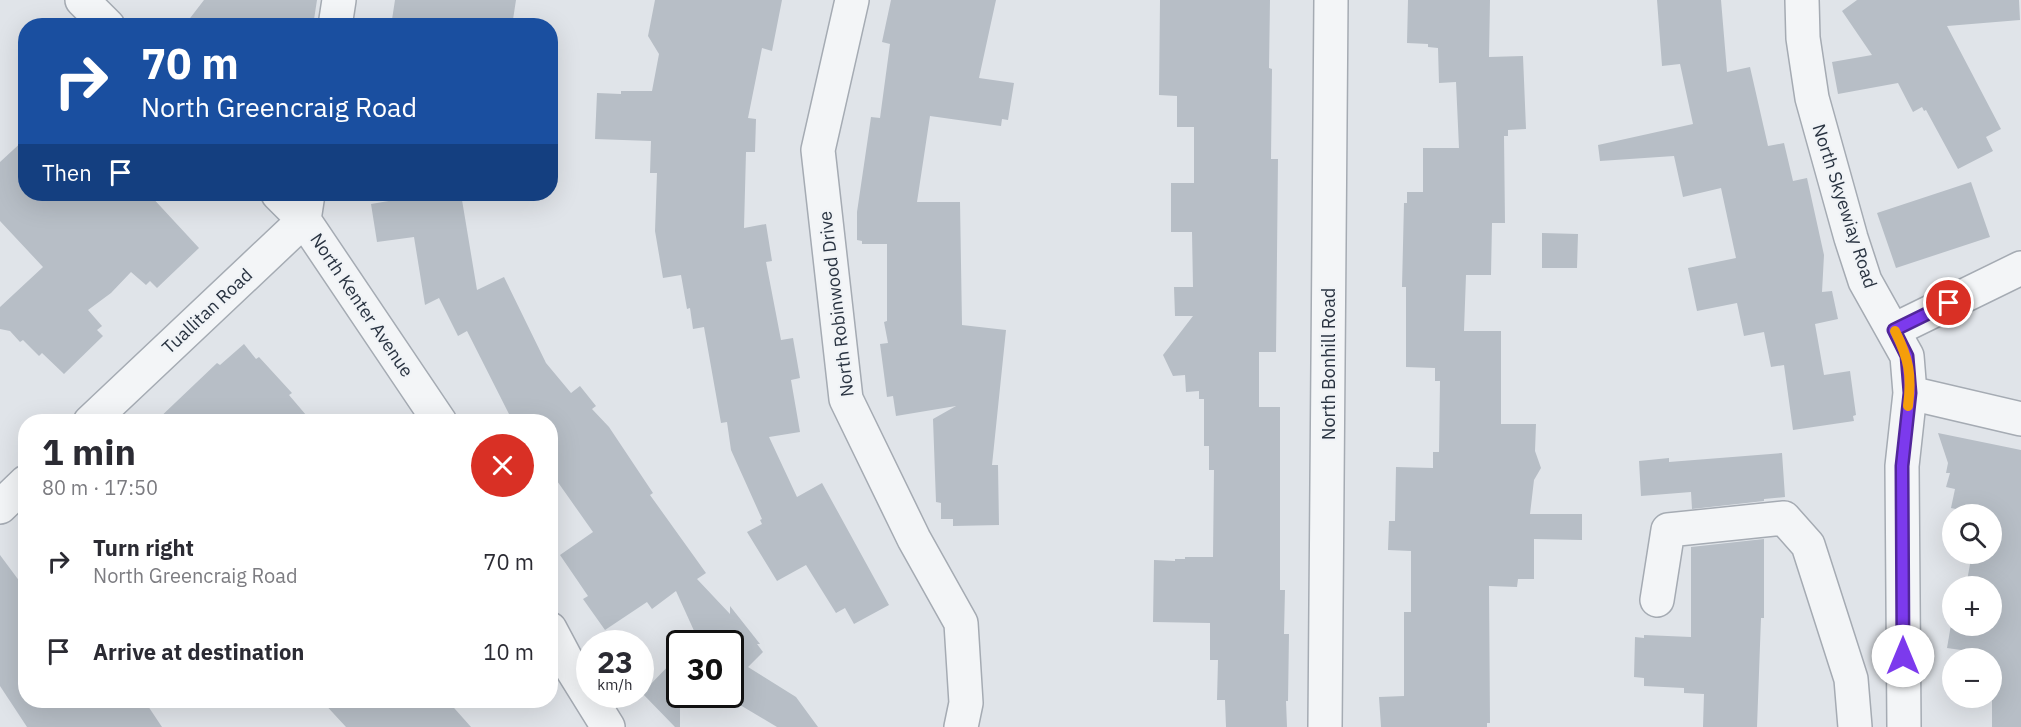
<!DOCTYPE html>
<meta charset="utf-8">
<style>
body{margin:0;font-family:"IBM Plex Sans",sans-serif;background:#f7f7f7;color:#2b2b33;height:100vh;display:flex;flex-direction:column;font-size:22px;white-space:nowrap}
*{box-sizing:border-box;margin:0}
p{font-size:20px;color:#7c7c81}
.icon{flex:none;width:33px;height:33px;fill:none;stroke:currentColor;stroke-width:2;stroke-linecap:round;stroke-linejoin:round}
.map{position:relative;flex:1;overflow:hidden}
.sheet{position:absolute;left:18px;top:414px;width:540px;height:294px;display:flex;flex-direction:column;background:#fff;border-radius:24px;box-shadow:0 6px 24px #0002}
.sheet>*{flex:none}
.banner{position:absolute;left:18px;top:18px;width:540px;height:183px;border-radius:24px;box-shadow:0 6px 24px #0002;background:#1a4fa0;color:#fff;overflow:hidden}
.controls{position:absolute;left:1942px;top:504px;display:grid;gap:12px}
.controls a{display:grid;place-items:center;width:60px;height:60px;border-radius:50%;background:#fff;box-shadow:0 6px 24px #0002;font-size:30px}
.speed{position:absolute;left:576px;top:630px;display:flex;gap:12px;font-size:30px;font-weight:700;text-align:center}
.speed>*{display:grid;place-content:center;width:78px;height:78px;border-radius:50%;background:#fff;box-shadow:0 6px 24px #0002;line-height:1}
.speed small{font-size:15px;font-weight:400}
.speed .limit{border:3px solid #111;border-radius:9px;background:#fff;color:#111}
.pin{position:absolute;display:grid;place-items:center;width:51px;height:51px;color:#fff;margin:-26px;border:3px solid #fff;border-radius:50%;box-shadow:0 2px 6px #0007}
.me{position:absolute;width:66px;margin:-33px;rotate:0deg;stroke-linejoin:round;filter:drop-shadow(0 0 4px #0008)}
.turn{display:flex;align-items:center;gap:21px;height:126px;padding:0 24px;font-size:27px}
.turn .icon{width:78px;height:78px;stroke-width:2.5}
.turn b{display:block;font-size:42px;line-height:51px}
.then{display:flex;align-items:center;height:57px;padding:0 24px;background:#0003;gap:12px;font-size:22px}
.round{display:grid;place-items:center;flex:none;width:63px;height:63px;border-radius:32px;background:#f7f7f7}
.summary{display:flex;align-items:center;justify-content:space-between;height:102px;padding:0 24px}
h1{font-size:36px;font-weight:700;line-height:45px}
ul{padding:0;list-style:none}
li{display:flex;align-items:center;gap:18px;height:90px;padding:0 24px}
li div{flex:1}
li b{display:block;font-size:22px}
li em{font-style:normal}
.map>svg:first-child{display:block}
</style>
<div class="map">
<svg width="2021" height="727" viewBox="0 0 2021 727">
<rect width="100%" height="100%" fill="#e0e4e9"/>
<path fill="#b7bec6" d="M204,0H317L313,26H184Z
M395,0H516L512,26H391Z
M655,0H782L772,51L762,48L748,118L756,119L755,152H746L744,228L766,224L772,261L766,262L781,340L793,338L800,378L791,380L800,432L769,437L797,497L822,483L889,605L854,624L845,608L836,613L806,565L777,581L747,532L762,524L760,520L762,519L731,450L727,422L721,423L704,327L693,329L690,308L687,309L681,275L663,278L655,231L657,173H650L651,141L595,139L597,93L621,94V91H652L659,54L648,36Z
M891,0H996L979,78L1014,83L1008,120L1002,119L1001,126L930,116L917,202H960L962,325L1006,330L992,465H998L999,525L953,526V519H941V503L936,502L933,419L956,406L896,416L893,396L887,397L880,344L888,343L884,322L887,321V244H862V241L857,240V212L871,117L880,118L890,44L882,42Z
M1160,0H1270L1269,68L1272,69L1271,159H1278L1276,352H1259V407H1280V590H1285L1284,634H1289L1288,701H1286L1287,727H1226L1225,700H1217L1218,660H1210V623L1153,622L1154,560L1175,561V559H1185V557H1213L1214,470H1209V446H1204V399H1199V391L1186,392L1185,375L1173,376L1163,355L1193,316H1175L1174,287H1193L1192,232H1171V183H1194V127H1177V96L1159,95Z
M1408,0H1490L1489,57L1523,56L1526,129L1508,130V136H1504L1505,223H1492L1491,275H1466L1464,331H1501V424H1536L1535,451L1541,468L1534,480L1530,514H1582V540L1534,539V579H1518L1517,587L1489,586L1490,723H1487V727H1381L1379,697L1404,696V612H1411V551L1388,550L1389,521H1395L1396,467L1433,468V452H1439L1440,381H1435V368L1406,367V287H1402L1404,203H1407V192H1423V148H1459L1456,82L1439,83L1438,48L1428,47V44L1407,43Z
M1657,0H1721L1727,72L1750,67L1768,146L1784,143L1793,181L1807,178L1824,255L1822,292L1832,291L1838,319L1815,324L1824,375L1850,371L1856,415L1853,416L1854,421L1793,430L1784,365L1771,367L1764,332L1744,336L1737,303L1697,311L1688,268L1736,258L1721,188L1683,197L1674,156L1600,161L1598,145L1693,124L1680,64L1662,66Z
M1857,0H2019L2020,20L1947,26L2001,129L1986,137L1993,151L1958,169L1926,110L1924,111L1922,107L1913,112L1898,83L1838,94L1832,62L1872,55L1842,11Z
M26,138V194H149L199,248L157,288L150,281L146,285L131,272L111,293L88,310L102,326L97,330L103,336L64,374L42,353L39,356L23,340L20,342L10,331L0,329V307L43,267L0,221V162Z
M1971,182L1990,237L1896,268L1877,213Z
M430,194H461L477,290L504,277L546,363L571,393L580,386L596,406L592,409L609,427L653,493L650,495L706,573L697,579L730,614V606L760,644H757L763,652L748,667L796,697L818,727H777L730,699V644H700L676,591L652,609L647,602L605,630L583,599L588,596L560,555L593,532L550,471V422H513L467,331L458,336L439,298L425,305L414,237L377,242L371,204Z
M1542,233L1578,234L1577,268H1542Z
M244,344L256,359L259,357L292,393L289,395L312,422H155L217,363L220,365Z
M1938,433L2021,450V727H1992V658H1960L1961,650L1947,648L1952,619L1953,626H1992V586H1966L1971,559L1962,558L1963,554H1992V514H1970V512L1951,508L1955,489L1946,487L1950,473H1946L1948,463Z
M1782,453L1785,497L1764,499V501L1692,509L1691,492L1641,496L1639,461L1669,458V462Z
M1764,539V618H1761L1757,727H1703L1704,694L1684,693V688L1644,686V678L1634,677L1635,637L1644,638V635L1691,637V547Z
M0,555L26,590V700H144L162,727H27L0,686Z
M680,654V727H675L642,693Z
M321,700H447L471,727H346Z"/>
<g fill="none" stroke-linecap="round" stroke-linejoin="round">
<defs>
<path id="minor" d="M82,0L108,26
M852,0L818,150L846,399L914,539L961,623L966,703L961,727
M1802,0L1803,38L1812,98L1851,238L1865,281L1907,356L1910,393L1902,466L1904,727
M335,26L339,0
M278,194L304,220L440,422
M1894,330L2021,268
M1910,393L2021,419
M90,422L304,220L308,194
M0,507L26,482
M1657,600L1668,530L1784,518L1808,545L1851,679L1855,727
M550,629L567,661L608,727
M1325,727L1331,0"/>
</defs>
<use href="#minor" stroke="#a5abb3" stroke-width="36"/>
<use href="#minor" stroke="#f3f5f7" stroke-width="33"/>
</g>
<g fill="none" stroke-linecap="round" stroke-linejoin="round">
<defs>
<path id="route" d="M1903,656L1902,466L1910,393L1907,356L1894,330L1949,303"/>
</defs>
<use href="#route" stroke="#51269a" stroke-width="15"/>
<use href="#route" stroke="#7c3aed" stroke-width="10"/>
<path stroke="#f59e0b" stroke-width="10" d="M1895,331C1909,359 1912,375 1908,406"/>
</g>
<g text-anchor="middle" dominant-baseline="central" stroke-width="4.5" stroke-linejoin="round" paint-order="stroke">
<g font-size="18" fill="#293341" stroke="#f0f3f6">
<text transform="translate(1845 206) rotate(72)">North Skyewiay Road</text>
<text transform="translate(836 304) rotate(-97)">North Robinwood Drive</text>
<text transform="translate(362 305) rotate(56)">North Kenter Avenue</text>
<text transform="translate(207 311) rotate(-43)">Tuallitan Road</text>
<text transform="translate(1328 364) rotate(-90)">North Bonhill Road</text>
</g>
</g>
</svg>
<div class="controls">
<a><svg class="icon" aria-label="search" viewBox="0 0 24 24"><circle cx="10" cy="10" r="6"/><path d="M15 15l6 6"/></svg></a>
<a>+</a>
<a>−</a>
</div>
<div class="speed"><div>23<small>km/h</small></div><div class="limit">30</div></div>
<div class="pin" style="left:1949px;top:303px;background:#d93025"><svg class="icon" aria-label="arrive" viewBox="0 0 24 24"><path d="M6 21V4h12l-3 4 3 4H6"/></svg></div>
<svg class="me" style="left:1903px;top:656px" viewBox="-20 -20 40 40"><circle r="19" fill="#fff"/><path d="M0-13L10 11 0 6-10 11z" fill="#7c3aed"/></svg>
<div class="banner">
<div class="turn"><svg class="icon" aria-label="right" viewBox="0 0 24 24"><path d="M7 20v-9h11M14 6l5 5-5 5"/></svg><div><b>70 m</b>North Greencraig Road</div></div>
<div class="then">Then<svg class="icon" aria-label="arrive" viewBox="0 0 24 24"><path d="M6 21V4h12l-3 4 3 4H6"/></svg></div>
</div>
<section class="sheet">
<div class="summary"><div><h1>1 min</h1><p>80 m · 17:50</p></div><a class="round" style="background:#d93025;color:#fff"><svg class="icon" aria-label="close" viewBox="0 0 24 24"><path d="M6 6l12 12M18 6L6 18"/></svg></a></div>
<ul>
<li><svg class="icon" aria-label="right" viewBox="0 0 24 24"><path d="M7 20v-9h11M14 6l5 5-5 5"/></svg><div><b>Turn right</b><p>North Greencraig Road</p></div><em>70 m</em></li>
<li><svg class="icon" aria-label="arrive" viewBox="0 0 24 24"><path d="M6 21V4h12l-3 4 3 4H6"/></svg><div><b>Arrive at destination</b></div><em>10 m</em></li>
</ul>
</section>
</div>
